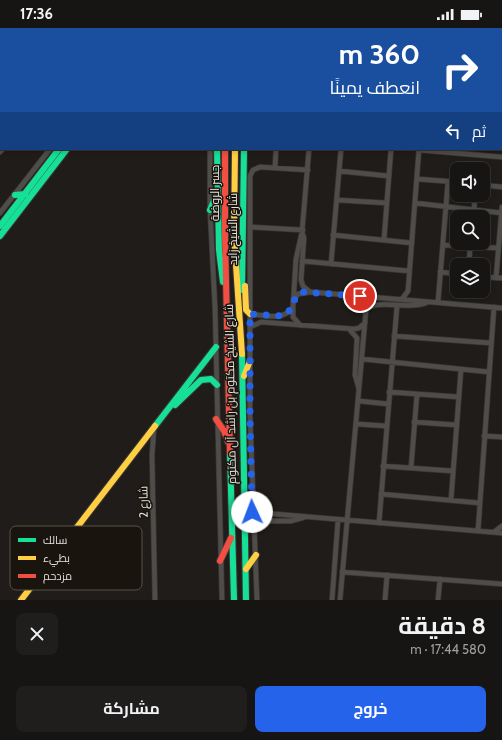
<!DOCTYPE html>
<html lang="ar">
<meta charset="utf-8">
<style>
body{margin:0;font-family:Cabin,Cairo,sans-serif;background:#201e1c;color:#f1f3f6;direction:rtl;height:100vh;display:flex;flex-direction:column;font-size:15px;white-space:nowrap}
*{box-sizing:border-box;margin:0}
p{font-size:13px;color:#9e9fa0}
.icon{flex:none;width:22px;height:22px;fill:none;stroke:currentColor;stroke-width:2;stroke-linecap:round;stroke-linejoin:round}
.map{position:relative;height:572px;overflow:hidden;direction:ltr}
.sheet{display:flex;flex-direction:column;background:#171513;flex:1}
.sheet>*{flex:none}
.top-card{position:absolute;left:0px;top:0px;width:502px;height:122px;box-shadow:0 2px 6px #0003,0 0 0 1px #363433;direction:rtl;background:#1a4fa0;color:#fff;overflow:hidden}
.tools{position:absolute;left:450px;top:134px;display:grid;gap:8px}
.tools a{display:grid;place-items:center;width:40px;height:40px;border-radius:8px;background:#171513;box-shadow:0 2px 6px #0003,0 0 0 1px #363433;font-size:20px}
.pin{position:absolute;display:grid;place-items:center;width:34px;height:34px;color:#fff;margin:-17px;border:2px solid #fff;border-radius:50%;box-shadow:0 1px 4px #0007}
.me{position:absolute;width:44px;margin:-22px;rotate:358deg;stroke-linejoin:round;filter:drop-shadow(0 0 3px #0008)}
.turn{display:flex;align-items:center;gap:14px;height:84px;padding:0 16px;font-size:18px}
.turn .icon{width:52px;height:52px;stroke-width:2.5}
.turn b{display:block;font-size:28px;line-height:34px}
.then{display:flex;align-items:center;height:38px;padding:0 16px;background:#0003;gap:8px;font-size:15px}
.round{display:grid;place-items:center;flex:none;width:42px;height:42px;border-radius:8px;background:#201e1c}
.head{display:flex;align-items:center;justify-content:space-between;height:68px;padding:0 16px}
h1{font-size:24px;font-weight:700;line-height:30px}
.button{display:flex;gap:8px;margin-top:auto;padding:8px 16px}
.button a{flex:1;height:46px;border-radius:8px;background:#2563eb;color:#fff;font-size:16px;font-weight:700;line-height:46px;text-align:center}
.button a+a{background:#201e1c;color:#f1f3f6}
.status{display:flex;justify-content:space-between;align-items:center;height:28px;padding:0 20px;background:#171513;direction:ltr}
.status svg{height:11px;fill:currentColor}
.map>svg:first-child{display:block}
</style>
<div class="status"><b>17:36</b><svg viewBox="0 0 49 12"><path d="M0 12V9h3v3zM5 12V6h3v6zM10 12V3h3v9zM15 12V0h3v12zM26 1h20v11H26zM47 4h2v5h-2z"/></svg></div>
<div class="map">
<svg width="502" height="572" viewBox="0 0 502 572">
<rect width="100%" height="100%" fill="#1f1c19"/>
<g fill="none" stroke-linecap="round" stroke-linejoin="round">
<defs>
<path id="street" d="M12,0L14,1
M51,0L53,1
M313,1V0
M350,1V0
M389,1V0
M425,1V0
M488,1V0
M501,56H502
M0,67H1
M0,85L1,84
M501,90L502,79
M501,98H502
M210,121V182L215,279L222,572
M419,122L502,129
M0,124L3,121
M275,140L276,121
M339,143L389,148
M417,151L457,154
M483,157L502,159
M337,172L387,175
M415,175L502,185
M474,182L475,167
M0,185L50,121
M250,199L303,202
M302,204L304,210L301,252L303,258L310,264
M333,207L412,215
M384,212L391,121
M443,217L498,220
M302,233L409,243
M331,236L341,121
M469,237L470,219
M440,244L457,246
M483,249L502,250
M496,250L502,179
M402,271L408,263L419,121
M293,273L298,266L311,264L502,280
M438,274L448,154
M366,282C377,270 409,283 428,274
M250,286C264,287 284,293 292,280
M300,297L293,289V278L296,231L302,204L309,121
M250,299L261,294L354,301L359,300L365,295
M349,301L357,310L355,347L359,361
M394,308L491,315
M362,331L489,344
M389,364L459,369
M359,373L388,376
M414,394L457,397
M357,396L386,398
M154,400L152,427L155,572
M484,408L502,409
M383,438L453,443
M411,440L417,366
M381,466L480,475
M451,472L461,341
M252,484L502,505
M379,495L397,278
M255,500L263,493H291L305,489
M478,503L494,279
M494,504L502,498
M342,544L502,556
M257,572L250,387V148L253,142L260,139L308,142
M332,572L338,492
M340,572L366,282L365,274L360,268
M385,572L387,547
M438,572L440,551"/>
<path id="fast" d="M227,0V1
M246,0V1
M255,0V1
M217,121L219,222L223,254
M15,167L25,166
M210,182L217,166
M0,198L59,121
M0,208L67,121
M242,262L244,121
M242,326L246,572
M175,377L201,352L211,351L217,357
M155,398L216,319
M230,425L234,572
M246,472L252,484"/>
<path id="slow" d="M40,0L42,1
M501,90H502
M501,102H502
M235,121L234,207L242,326
M245,258L246,282L250,286
M244,348L250,333
M246,541L256,527
M21,572L155,398"/>
<path id="jam" d="M26,0L27,1
M237,0V1
M261,0V1
M225,121V209L230,425
M216,391L224,403L228,414
M220,533L231,510"/>
</defs>
<use href="#street" stroke="#393634" stroke-width="6"/>
<use href="#fast" stroke="#393634" stroke-width="8"/>
<use href="#slow" stroke="#393634" stroke-width="8"/>
<use href="#jam" stroke="#393634" stroke-width="8"/>
<use href="#street" stroke="#4f4d4a" stroke-width="4.5"/>
<use href="#fast" stroke="#16e098" stroke-width="6"/>
<use href="#slow" stroke="#ffcf43" stroke-width="6"/>
<use href="#jam" stroke="#f24e42" stroke-width="6"/>
</g>
<g fill="none" stroke-linecap="round" stroke-linejoin="round">
<path stroke="#2563eb" stroke-width="7" stroke-dasharray="0 12.6" d="M252,484L250,386V286L284,288L291,281L296,268L303,264L360,268"/>
</g>
<g text-anchor="middle" dominant-baseline="central" stroke-width="3" stroke-linejoin="round" paint-order="stroke">
<g font-size="12" fill="#e5e1dc" stroke="#19140d">
<text transform="translate(214 165) rotate(-90)">جسر الروضة</text>
<text transform="translate(232 201) rotate(-90)">شارع الشيخ زايد</text>
<text transform="translate(230 366) rotate(-91)">شارع الشيخ مكتوم بن راشد آل مكتوم</text>
<text transform="translate(143 474) rotate(-91)">شارع 2</text>
</g>
</g>
<rect x="10" y="498" width="132" height="64" rx="6" fill="#19140d" stroke="#56524b" stroke-width="1"/>
<rect x="18" y="510" width="18" height="4" fill="#16e098"/>
<rect x="18" y="528" width="18" height="4" fill="#ffcf43"/>
<rect x="18" y="546" width="18" height="4" fill="#f24e42"/>
<g font-size="11" fill="#e5e1dc">
<text x="43" y="516">سالك</text>
<text x="43" y="534">بطيء</text>
<text x="43" y="552">مزدحم</text>
</g>
</svg>
<div class="tools">
<a><svg class="icon" aria-label="sound" viewBox="0 0 24 24"><path d="M4 9h4l5-4v14l-5-4H4zM17 9q2 3 0 6"/></svg></a>
<a><svg class="icon" aria-label="search" viewBox="0 0 24 24"><circle cx="10" cy="10" r="6"/><path d="M15 15l6 6"/></svg></a>
<a><svg class="icon" aria-label="layers" viewBox="0 0 24 24"><path d="M12 4l9 5-9 5-9-5zM3 14l9 5 9-5"/></svg></a>
</div>
<div class="pin" style="left:360px;top:268px;background:#d93025"><svg class="icon" aria-label="arrive" viewBox="0 0 24 24"><path d="M6 21V4h12l-3 4 3 4H6"/></svg></div>
<svg class="me" style="left:252px;top:484px" viewBox="-20 -20 40 40"><circle r="19" fill="#fff"/><path d="M0-13L10 11 0 6-10 11z" fill="#2563eb"/></svg>
<div class="top-card">
<div class="turn"><svg class="icon" aria-label="right" viewBox="0 0 24 24"><path d="M7 20v-9h11M14 6l5 5-5 5"/></svg><div><b>360 m</b>انعطف يمينًا</div></div>
<div class="then">ثم<svg class="icon" aria-label="left" viewBox="0 0 24 24"><path d="M17 20v-9H6M10 6l-5 5 5 5"/></svg></div>
</div>
</div>
<section class="sheet">
<div class="head"><div><h1>8 دقيقة</h1><p>580 m · 17:44</p></div><a class="round"><svg class="icon" aria-label="close" viewBox="0 0 24 24"><path d="M6 6l12 12M18 6L6 18"/></svg></a></div>
<div class="button"><a>خروج</a><a>مشاركة</a></div>
</section>
